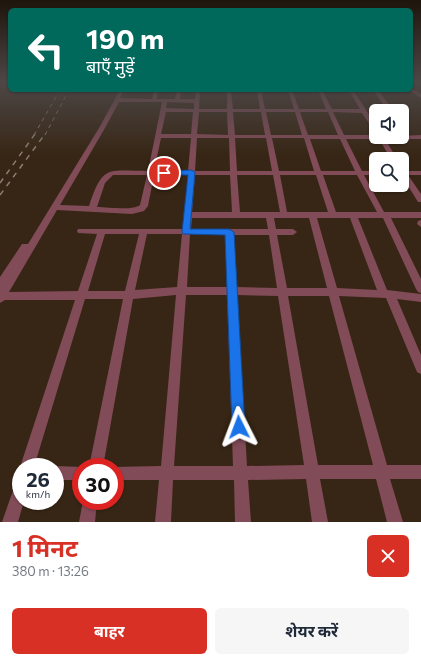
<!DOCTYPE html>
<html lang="hi">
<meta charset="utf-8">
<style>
body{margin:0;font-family:Commissioner,"Noto Sans Devanagari",sans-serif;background:#f6f6f7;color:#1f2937;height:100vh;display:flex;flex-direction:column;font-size:15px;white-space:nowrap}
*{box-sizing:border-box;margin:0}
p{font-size:13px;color:#747a83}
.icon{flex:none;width:22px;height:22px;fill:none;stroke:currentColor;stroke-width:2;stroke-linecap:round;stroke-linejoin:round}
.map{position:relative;height:522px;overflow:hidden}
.drawer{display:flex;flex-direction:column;background:#fff;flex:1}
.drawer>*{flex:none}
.top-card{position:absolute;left:8px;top:8px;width:405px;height:84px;border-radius:6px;box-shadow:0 1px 3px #0004;background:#00695c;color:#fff;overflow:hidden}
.buttons{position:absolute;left:369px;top:104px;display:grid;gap:8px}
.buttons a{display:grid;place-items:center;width:40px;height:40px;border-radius:6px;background:#fff;box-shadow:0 1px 3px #0004;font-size:20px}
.speed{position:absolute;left:12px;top:458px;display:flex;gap:8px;font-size:20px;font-weight:700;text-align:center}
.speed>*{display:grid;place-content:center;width:52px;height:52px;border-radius:50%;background:#fff;box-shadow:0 1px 3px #0004;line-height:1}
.speed small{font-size:10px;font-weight:400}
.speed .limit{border:6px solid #d22;background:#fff;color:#111}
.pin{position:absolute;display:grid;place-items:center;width:34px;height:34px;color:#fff;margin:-17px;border:2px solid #fff;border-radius:50%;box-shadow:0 1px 4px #0007}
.me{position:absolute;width:44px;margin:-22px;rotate:357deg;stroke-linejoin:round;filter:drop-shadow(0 0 3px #0008)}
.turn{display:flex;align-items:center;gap:14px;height:84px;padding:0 12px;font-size:18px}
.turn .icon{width:52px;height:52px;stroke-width:2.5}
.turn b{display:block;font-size:28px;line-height:34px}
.round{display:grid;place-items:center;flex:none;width:42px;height:42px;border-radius:6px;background:#f6f6f7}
.headline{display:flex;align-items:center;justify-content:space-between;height:68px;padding:0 12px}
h1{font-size:24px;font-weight:700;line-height:30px;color:#d93025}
.cta{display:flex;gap:8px;margin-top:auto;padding:8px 12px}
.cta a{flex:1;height:46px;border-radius:6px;background:#d93025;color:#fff;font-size:16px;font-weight:700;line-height:46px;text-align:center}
.cta a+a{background:#f6f6f7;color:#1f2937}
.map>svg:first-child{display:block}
</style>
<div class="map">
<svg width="421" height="522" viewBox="0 0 421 522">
<rect width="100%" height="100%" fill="#372615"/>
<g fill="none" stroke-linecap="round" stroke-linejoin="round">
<path fill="#824b58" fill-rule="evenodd" d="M411,88L421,94V98L409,90H411Z
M120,90H124L120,98L152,99L154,90H158L157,99H175L177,90H181L180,99H195L196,90H200L199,109H227V90H231L233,109H260L257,90H261L265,109H294L288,90H292L299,109H326L318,90H322L332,109H360L349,90H353L376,125V132L374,131L362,113L333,112L344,135H376V137L421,135V139H385L397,159H391L379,139H346L362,171H376V175H364L384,212H421V218H391L421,279V293L418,292L416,289L383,218H358L387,290L421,294V302L397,299L421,355V374L417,372L386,298L339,296L387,465H421V479H390L403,522H387L376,479H320L328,522H312L306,479L248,480L251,522H235L234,480H173L171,522H155L159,480H115V467H113L161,466L176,295L133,299L103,467H89L123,299H85L34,467H21V469L20,467L75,300H5L0,303V277L22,244H28L99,128ZM119,102H162L148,171C107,171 103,164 89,206L60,205L105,128ZM167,102L194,103V109L166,108ZM166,112H193L191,134H161ZM199,112H227L228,135L197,134ZM233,112H261L265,135H235ZM266,112H295L302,135H271ZM300,112H328L338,135H308ZM161,138H191L188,171H154ZM197,138H229L230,171H195ZM235,138H266L272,171H237ZM272,138H304L314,171H279ZM310,139H340L355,171H321ZM113,175H147L140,205C132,211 108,207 97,207L105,183ZM154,175H188L183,229H78L77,231L78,233L97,234L78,291L9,292L57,210L132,214L144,211L148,206ZM195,175H230L232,212H192ZM237,175H273L280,212H240ZM280,175H316L328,212H287ZM323,175H357L377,212H336ZM192,218H266L268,229H191ZM274,218H309L327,288H287L277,235H293L297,232L293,229H276ZM317,218H350L377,290L337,288ZM105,234H139L125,291H88ZM147,234H182L177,287L135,290ZM190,234L225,235L227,287H187ZM233,235H269L277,288L236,287ZM186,295H227L233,466H174ZM237,295L278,296L304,465L247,466ZM288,296H329L373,465H318Z
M373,90H378L390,106L389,107H385Z
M402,169L405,171H421V175H408L421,194V202H418L402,176Z
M421,220V227L417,224L418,221Z
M55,466L83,467H81V480H55V467H53Z
M21,480V501H24L18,522H2L16,482Z
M83,501H97L95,522H79Z"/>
<path stroke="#8c7e70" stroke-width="1" stroke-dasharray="4 4" stroke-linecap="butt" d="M34,135L60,90
M45,135L69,90"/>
<path stroke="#8c7e70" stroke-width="1.5" stroke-dasharray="5.5 5.5" stroke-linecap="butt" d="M0,183L35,134
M0,195L45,134"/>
</g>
<linearGradient id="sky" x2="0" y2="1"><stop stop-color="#1e150c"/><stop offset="0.53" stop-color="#4d4746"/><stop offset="1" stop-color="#4d4746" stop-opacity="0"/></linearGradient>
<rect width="421" height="155" fill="url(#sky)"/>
<path fill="#1a73e8" stroke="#114b97" d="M191,170L195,172L190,229H229L234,232L245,427L243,432L239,434L234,432L232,427L225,235L183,234L182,232L188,175H164L161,173L164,171Z"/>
</svg>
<div class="buttons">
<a><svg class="icon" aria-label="sound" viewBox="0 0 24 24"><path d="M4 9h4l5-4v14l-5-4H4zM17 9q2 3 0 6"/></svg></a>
<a><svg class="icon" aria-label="search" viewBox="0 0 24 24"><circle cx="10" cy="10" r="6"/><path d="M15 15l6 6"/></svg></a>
</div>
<div class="speed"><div>26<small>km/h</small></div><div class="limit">30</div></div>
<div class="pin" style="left:164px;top:173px;background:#d93025"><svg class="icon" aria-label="arrive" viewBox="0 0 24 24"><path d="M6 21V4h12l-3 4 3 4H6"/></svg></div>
<svg class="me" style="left:239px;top:427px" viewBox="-20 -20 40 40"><path d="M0-17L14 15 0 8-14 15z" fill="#1a73e8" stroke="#fff" stroke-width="4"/></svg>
<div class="top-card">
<div class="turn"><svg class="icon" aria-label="left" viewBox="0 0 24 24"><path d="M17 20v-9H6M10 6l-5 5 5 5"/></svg><div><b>190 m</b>बाएँ मुड़ें</div></div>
</div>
</div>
<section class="drawer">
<div class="headline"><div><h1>1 मिनट</h1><p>380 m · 13:26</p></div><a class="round" style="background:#d93025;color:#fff"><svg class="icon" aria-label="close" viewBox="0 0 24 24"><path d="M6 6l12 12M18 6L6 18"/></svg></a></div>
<div class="cta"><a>बाहर</a><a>शेयर करें</a></div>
</section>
